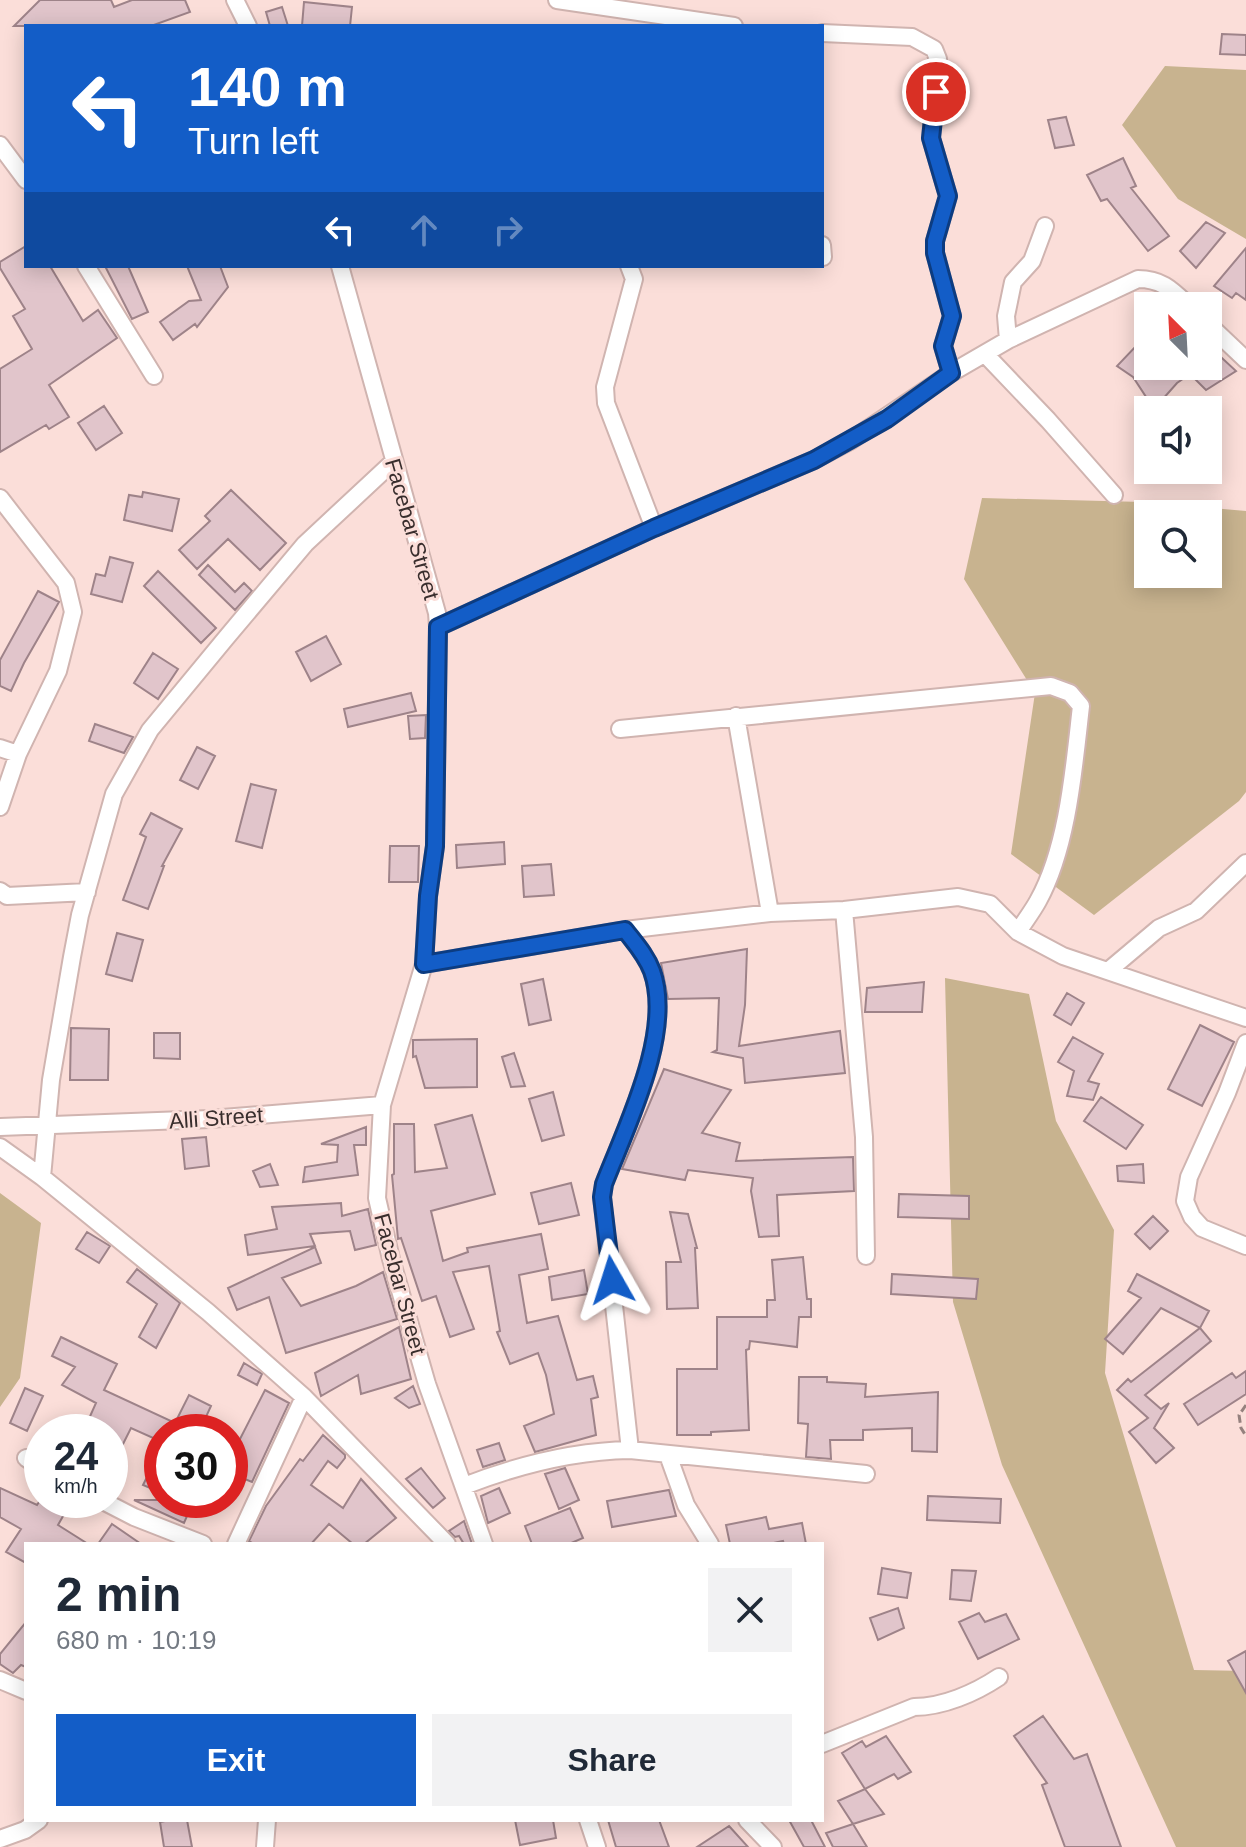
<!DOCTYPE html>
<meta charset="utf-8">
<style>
body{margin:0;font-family:Helvetica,sans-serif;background:#f2f2f3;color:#1f2937;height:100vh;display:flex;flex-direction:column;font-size:30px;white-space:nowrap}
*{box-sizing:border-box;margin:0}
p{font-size:26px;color:#747a83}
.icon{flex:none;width:44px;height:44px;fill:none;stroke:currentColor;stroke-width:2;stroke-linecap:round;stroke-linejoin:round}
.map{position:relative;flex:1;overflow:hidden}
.details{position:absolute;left:24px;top:1542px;width:800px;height:280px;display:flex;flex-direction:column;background:#fff;border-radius:0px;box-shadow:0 4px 20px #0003}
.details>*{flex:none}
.top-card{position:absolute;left:24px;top:24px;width:800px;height:244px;border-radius:0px;box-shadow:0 4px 20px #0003;background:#135dc7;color:#fff;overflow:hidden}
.needle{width:52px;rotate:336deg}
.buttons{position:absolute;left:1134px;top:292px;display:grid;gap:16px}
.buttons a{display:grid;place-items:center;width:88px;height:88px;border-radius:0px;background:#fff;box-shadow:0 4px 20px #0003;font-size:40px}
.speed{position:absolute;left:24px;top:1414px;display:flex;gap:16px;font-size:40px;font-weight:700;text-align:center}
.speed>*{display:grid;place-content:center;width:104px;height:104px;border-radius:50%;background:#fff;box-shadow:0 4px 20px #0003;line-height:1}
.speed small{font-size:20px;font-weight:400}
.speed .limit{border:12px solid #d22;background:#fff;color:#111}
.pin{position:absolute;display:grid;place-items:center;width:68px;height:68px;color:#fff;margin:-34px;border:4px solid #fff;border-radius:50%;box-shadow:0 2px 8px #0007}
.me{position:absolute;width:88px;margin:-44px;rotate:354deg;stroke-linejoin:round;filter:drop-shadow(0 0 6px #0008)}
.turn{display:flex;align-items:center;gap:28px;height:168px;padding:0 32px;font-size:36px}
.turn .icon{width:104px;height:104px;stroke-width:2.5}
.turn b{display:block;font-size:56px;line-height:68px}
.lanes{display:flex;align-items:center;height:76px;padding:0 32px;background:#0003;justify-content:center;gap:40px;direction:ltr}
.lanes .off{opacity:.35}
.round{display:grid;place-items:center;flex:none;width:84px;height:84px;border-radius:0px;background:#f2f2f3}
.summary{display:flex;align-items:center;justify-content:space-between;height:136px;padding:0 32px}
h1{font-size:48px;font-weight:600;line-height:60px}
.action{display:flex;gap:16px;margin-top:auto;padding:16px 32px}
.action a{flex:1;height:92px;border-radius:0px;background:#135dc7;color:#fff;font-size:32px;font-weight:600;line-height:92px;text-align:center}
.action a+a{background:#f2f2f3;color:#1f2937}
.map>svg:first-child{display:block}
</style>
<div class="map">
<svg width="1246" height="1847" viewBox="0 0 1246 1847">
<rect width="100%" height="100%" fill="#fbded9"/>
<path fill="#c8b38f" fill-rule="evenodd" d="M1165,66L1246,70V239L1178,199L1122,125Z
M982,498L1143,502L1246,511V792L1239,801L1094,915L1011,854L1035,693L964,579ZM1148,514H1208V574H1148Z
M945,978L1029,994L1056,1121L1114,1230L1105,1373L1194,1670L1246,1671V1847H1176L1002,1465L953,1302Z
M0,1193L41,1223L20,1378L0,1407Z"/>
<path fill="#e1c5cb" stroke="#9e8389" stroke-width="2" d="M40,0H111L114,7L132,0H185L190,12L151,26H14Z
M304,2L352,7L350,26H302Z
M282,7L288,26H270L266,12Z
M1222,34L1246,35V55L1220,54Z
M1066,117L1074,145L1055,148L1048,120Z
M1123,158L1136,186L1131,188L1169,236L1148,251L1107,199L1101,201L1087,175Z
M1206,222L1225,233L1196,268L1180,251Z
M26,246V266H50L83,321L98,310L117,338L49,385L69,417L49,429L46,425L0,452V369L32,349L13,316L25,309L0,268V262Z
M1246,248V300L1236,293L1232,298L1214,286Z
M105,266H128L148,312L132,319Z
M187,266H220L228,287L197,327L195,324L173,340L160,322L189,301L201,300Z
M1137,345L1148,353V378L1168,366H1208V345L1236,371L1206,390L1190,374L1177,383L1154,409L1133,377L1117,366Z
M104,406L122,433L96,450L78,423Z
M231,490L286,543L260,570L228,539L197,569L179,550L210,521L205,516Z
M143,492L179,499L172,531L124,520L129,495L142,497Z
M110,557L133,563L122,602L91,594L96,574L105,576Z
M208,565L235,592L244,583L252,591L235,610L199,575Z
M158,571L216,628L201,643L144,586Z
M38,591L59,602L24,663L11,691L0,686V660Z
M326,636L341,664L311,681L296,652Z
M153,653L178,669L158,699L134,683Z
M411,693L416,711L348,727L344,709Z
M426,715L425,738L410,739L408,716Z
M95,724L133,737L124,753L89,741Z
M197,747L215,756L198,789L180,780Z
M251,784L276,790L262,848L236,841Z
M151,813L182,829L162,866H164L148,909L123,900L146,837L140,834Z
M504,842L505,864L457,868L456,845Z
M390,846H419L418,882H389Z
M551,864L554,895L524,897L522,866Z
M117,933L143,940L132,981L106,974Z
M747,949L745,1005L739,1046L840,1031L845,1073L745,1083L743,1058L713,1052L717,1050L719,998L668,999L661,963Z
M543,979L551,1020L529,1025L521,984Z
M924,982L922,1012H865L867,988Z
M1067,993L1084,1003L1071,1025L1054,1015Z
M1200,1025L1234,1042L1202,1106L1168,1089Z
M71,1028L109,1029L108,1080H70Z
M154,1033H180V1059L154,1058Z
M1073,1037L1103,1054L1088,1081L1099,1084L1093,1100L1067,1096L1074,1071L1058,1062Z
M477,1039V1087L425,1088L416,1056L413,1057V1040Z
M514,1053L525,1086L511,1087L502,1057Z
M664,1069L731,1090L702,1133L740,1143L736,1161L853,1157L854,1191L777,1195L779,1236L759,1237L751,1191L753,1178L688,1170L685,1180L622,1169Z
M553,1092L564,1135L542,1141L529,1099Z
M1101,1097L1143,1125L1126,1149L1084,1121Z
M472,1115L495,1194L431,1211L443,1261L468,1252L467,1248L541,1234L548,1269L519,1275L527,1323L558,1316L577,1380L593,1376L598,1397L591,1399L596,1435L535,1452L524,1426L554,1414L546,1375L538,1353L510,1364L497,1332L500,1331L489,1266L453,1272L474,1329L450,1337L436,1296L422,1301L401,1238L398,1239L392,1175L394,1174V1124H414L415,1172L447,1168L435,1125Z
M366,1127V1145H354L358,1175L303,1182L305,1167L337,1162L338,1145L321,1144Z
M206,1137L209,1166L185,1169L182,1139Z
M270,1164L278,1185L260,1187L253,1171Z
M1143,1164L1144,1183L1118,1181L1117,1166Z
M571,1183L579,1215L539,1224L531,1193Z
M899,1194L969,1196V1219L898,1217Z
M341,1203L342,1216L368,1209L376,1245L355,1250L350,1231L310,1234L315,1246L248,1255L245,1235L277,1229L272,1207Z
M670,1212L688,1214L697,1248H695L698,1308L667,1309L666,1262H681Z
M1153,1216L1168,1231L1150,1249L1135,1234Z
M87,1232L110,1246L99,1263L76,1249Z
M315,1247L321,1263L282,1278L301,1306L356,1286L383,1272L397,1319L286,1353L269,1297L237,1310L228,1288Z
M803,1257L807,1299H811V1317H799L797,1347L750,1341L749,1349L746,1350L749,1430L711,1432V1435H677V1369H717V1317H767V1300H775L772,1260Z
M137,1269L180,1303L156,1348L139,1337L157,1304L127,1282Z
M584,1270L588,1294L552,1300L549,1277Z
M892,1274L978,1279L976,1299L891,1294Z
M1137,1274L1209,1311L1200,1328L1161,1308L1123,1354L1105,1339L1141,1298L1128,1291Z
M399,1327L411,1379L361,1394L358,1375L321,1396L315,1373Z
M1200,1328L1211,1341L1145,1395L1161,1409L1169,1403L1154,1428L1174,1448L1156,1463L1129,1432L1148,1418L1117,1390L1128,1379L1131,1382Z
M61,1337L117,1364L104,1390L175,1423L189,1395L211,1406L199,1432H162V1442L131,1428L110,1470V1432H83L96,1403L62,1385L75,1367L52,1356Z
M244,1363L262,1374L257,1385L238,1375Z
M1246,1371V1394L1198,1425L1184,1404L1232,1373L1236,1378Z
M799,1377H827V1382L866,1384L865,1397L938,1392L937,1452L912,1451V1428L863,1430V1440H830L831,1459L806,1457L808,1424L798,1423Z
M413,1386L420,1404L409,1408L395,1398Z
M25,1388L43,1396L27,1431L10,1423Z
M265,1390L289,1403L252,1482L230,1473V1439L238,1443Z
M323,1435L345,1455V1458L337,1468L328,1461L311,1485L343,1508L361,1479L396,1518L364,1544H353L329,1524L311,1544H254L249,1541L266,1506L300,1459L303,1461Z
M499,1443L505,1460L483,1467L477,1450Z
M421,1468L445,1498L433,1508L406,1479Z
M565,1468L579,1500L559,1509L545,1474Z
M150,1471L162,1477V1493L143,1485Z
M0,1488L37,1505L41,1499L66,1511L58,1525L88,1544H26V1563L6,1552L21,1529L0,1517Z
M499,1488L510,1513L488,1523L481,1496Z
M669,1490L676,1516L612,1527L607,1501Z
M928,1496L1001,1499L1000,1523L927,1520Z
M134,1500H194L184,1523Z
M570,1508L583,1538L569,1544H532L525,1526Z
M766,1517L769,1529L802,1523L806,1544H784L783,1541L769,1544H730L726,1525Z
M464,1521L472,1544H464L459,1536L455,1537L449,1531Z
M112,1524L141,1544H98Z
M882,1568L911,1573L907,1598L878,1594Z
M952,1570L976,1571L971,1601L950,1599Z
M898,1608L904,1628L878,1640L870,1618Z
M979,1613L985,1622L1006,1614L1019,1639L978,1659L959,1622Z
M26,1622V1667L21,1665L13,1673L0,1664V1654Z
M1246,1651V1693L1228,1661Z
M1043,1716L1074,1759L1087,1754L1121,1847H1065L1042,1785L1047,1783L1014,1736Z
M886,1736L911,1772L898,1779L894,1774L865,1789L842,1753L862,1741L866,1747Z
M865,1789L884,1814L853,1824L838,1801Z
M170,1820H187L192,1847H164L160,1822Z
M515,1820H553L556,1838L520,1845Z
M608,1820H659L669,1847H616Z
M789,1820H811L825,1847H804Z
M853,1824L867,1847H833L826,1833Z
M729,1826L748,1847H697Z"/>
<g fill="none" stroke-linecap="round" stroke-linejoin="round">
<defs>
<path id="minor" d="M235,0L248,26
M557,0L734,26
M822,33L912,37L934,49L938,59L931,138L948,196L935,241V253L952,316L943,346L951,373
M0,145L26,180
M822,245L823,257
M86,266L154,376
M340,266L437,613L438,627L435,846L428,896L424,964L382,1105L377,1198L391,1259L427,1384L484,1544
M629,266L634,279L605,387L606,403L654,528
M1208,324L1246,360
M1008,340L1006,316L1013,282L1032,261L1045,226
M985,354L1048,420L1114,495
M0,498L66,583L73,612L58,671L18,754L0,807
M438,627L654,528L814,460L850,441L951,373L1008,340L1138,279C1162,279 1172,290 1189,306
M736,716L770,913
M620,729L1051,686L1070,693L1081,706C1074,767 1068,847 1038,901C1032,912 1024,922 1018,932
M0,748L18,754
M0,891L7,896L87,892
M844,910L864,1137L866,1256
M625,930C635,943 646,955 652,971C674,1032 626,1127 604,1184L602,1197L630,1450
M424,964L625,930L770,913L844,910L958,897L990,904L1018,932L1063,956L1246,1018
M1108,971L1159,928L1196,911L1246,863
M1246,1043L1227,1093L1189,1177L1185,1201L1192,1217L1202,1228L1246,1246
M0,1127L210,1119L382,1105
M0,1147L42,1177L208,1312L304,1397L447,1544
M42,1177L51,1080L72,957L80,915L114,794L150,730L226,638L305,544L393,462
M668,1455L686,1505L710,1544
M26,1458L42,1469
M464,1486C518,1465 572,1451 630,1450L866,1474
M101,1500L134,1517L203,1544
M236,1544L304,1397
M0,1680L26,1691
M822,1744L914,1707C943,1707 975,1693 999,1677
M588,1820L597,1847
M747,1820L773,1847
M0,1839L25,1830L39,1820
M265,1847L267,1820"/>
</defs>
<use href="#minor" stroke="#d0b4b0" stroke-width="20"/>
<path stroke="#95817e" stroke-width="3" stroke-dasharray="8 4" stroke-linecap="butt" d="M1246,1405L1239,1415L1241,1428L1246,1436"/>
<use href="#minor" stroke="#fff" stroke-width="16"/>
</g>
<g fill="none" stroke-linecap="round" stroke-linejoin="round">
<defs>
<path id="route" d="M612,1280L602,1197L604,1184C626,1127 674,1032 652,971C646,955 635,943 625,930L424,964L428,896L435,846L438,627L654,528L814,460L887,419L951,373L943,346L952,316L935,253V241L948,196L931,138L936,92"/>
</defs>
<use href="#route" stroke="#0c3c81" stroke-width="20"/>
<use href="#route" stroke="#135dc7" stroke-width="14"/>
</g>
<g text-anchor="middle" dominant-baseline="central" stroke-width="6" stroke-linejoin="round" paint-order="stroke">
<g font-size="22" fill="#392e2d" stroke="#fbded9">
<text transform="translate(412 529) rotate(74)">Facebar Street</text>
<text transform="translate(216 1118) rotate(-4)">Alli Street</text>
<text transform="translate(400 1284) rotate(75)">Facebar Street</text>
</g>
</g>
</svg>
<div class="buttons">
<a><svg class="needle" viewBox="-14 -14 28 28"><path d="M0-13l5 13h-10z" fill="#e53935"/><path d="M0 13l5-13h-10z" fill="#747a83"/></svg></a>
<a><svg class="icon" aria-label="sound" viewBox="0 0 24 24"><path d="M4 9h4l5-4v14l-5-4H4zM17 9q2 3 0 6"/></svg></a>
<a><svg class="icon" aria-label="search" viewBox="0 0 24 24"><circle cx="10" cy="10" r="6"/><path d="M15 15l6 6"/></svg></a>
</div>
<div class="speed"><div>24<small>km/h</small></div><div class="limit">30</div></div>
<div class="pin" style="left:936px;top:92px;background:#d93025"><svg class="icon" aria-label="arrive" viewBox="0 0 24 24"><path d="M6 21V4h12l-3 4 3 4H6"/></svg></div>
<svg class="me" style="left:612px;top:1280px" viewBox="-20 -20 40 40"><path d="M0-17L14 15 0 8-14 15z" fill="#135dc7" stroke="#fff" stroke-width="4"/></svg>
<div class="top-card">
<div class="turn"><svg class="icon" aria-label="left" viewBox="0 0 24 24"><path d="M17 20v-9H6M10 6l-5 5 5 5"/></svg><div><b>140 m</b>Turn left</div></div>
<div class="lanes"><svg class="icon" aria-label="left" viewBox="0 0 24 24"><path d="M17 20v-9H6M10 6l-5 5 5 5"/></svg><svg class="icon off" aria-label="ahead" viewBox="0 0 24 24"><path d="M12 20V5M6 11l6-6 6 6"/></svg><svg class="icon off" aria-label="right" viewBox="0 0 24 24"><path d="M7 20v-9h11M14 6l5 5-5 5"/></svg></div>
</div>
<section class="details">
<div class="summary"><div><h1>2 min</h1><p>680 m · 10:19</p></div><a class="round"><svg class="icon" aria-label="close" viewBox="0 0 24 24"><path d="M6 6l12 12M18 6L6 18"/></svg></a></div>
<div class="action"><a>Exit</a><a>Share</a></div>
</section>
</div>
